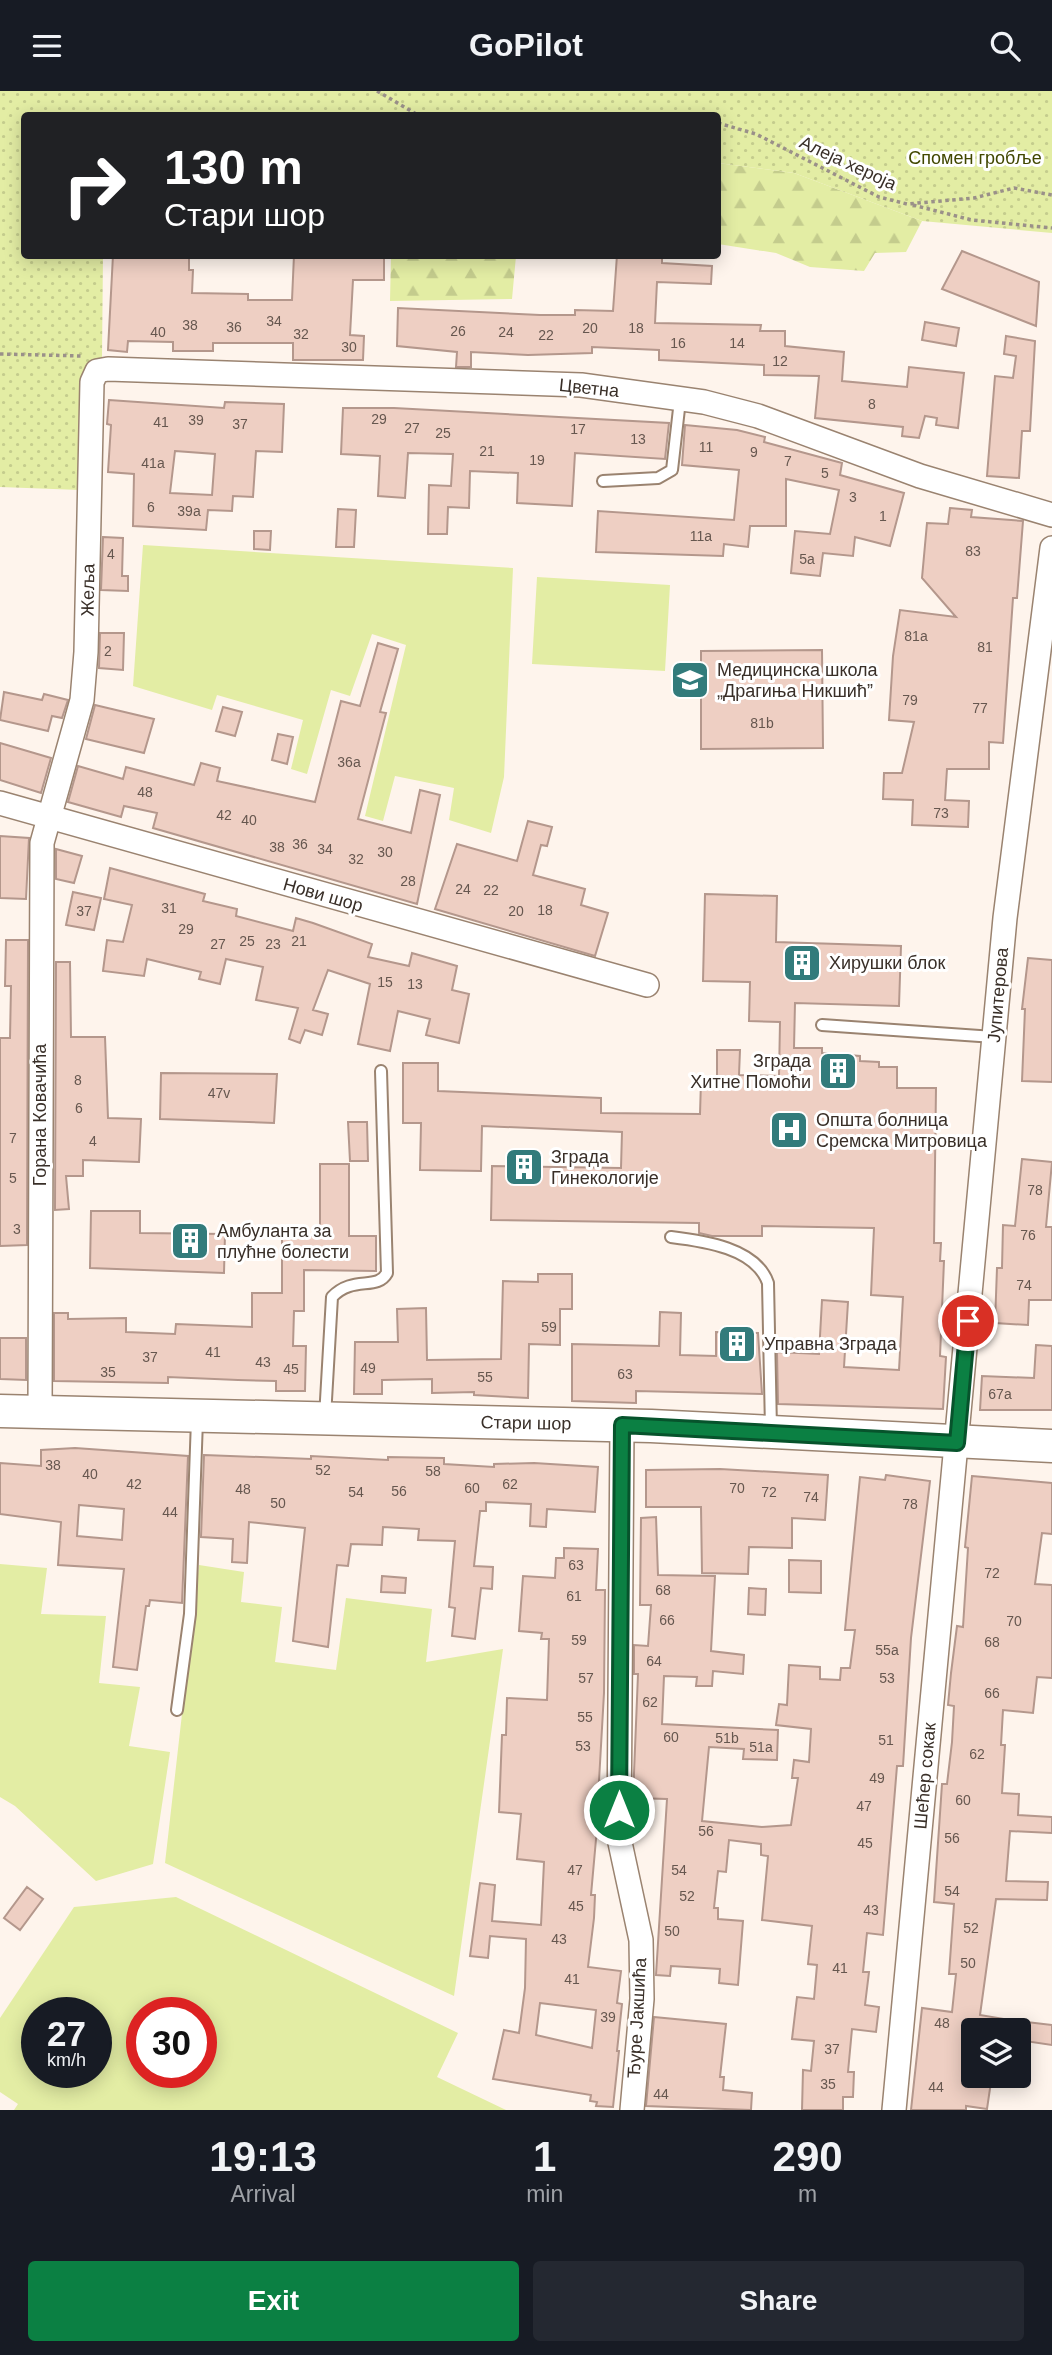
<!DOCTYPE html>
<meta charset="utf-8">
<style>
body{margin:0;font-family:Helvetica,sans-serif;background:#242831;color:#f1f3f6;height:100vh;display:flex;flex-direction:column;font-size:26px;white-space:nowrap}
*{box-sizing:border-box;margin:0}
p{font-size:23px;color:#9ea1a6}
.icon{flex:none;width:38px;height:38px;fill:none;stroke:currentColor;stroke-width:2;stroke-linecap:round;stroke-linejoin:round}
.map{position:relative;height:2019px;overflow:hidden}
.sheet{display:flex;flex-direction:column;background:#171b24;flex:1}
.sheet>*{flex:none}
.hud{position:absolute;left:21px;top:21px;width:700px;height:147px;border-radius:7px;box-shadow:0 4px 18px #0003;background:#202124;color:#fff;overflow:hidden}
.buttons{position:absolute;left:961px;top:1927px;display:grid;gap:14px}
.buttons a{display:grid;place-items:center;width:70px;height:70px;border-radius:7px;background:#171b24;box-shadow:0 4px 18px #0003;font-size:35px}
.speed{position:absolute;left:21px;top:1906px;display:flex;gap:14px;font-size:35px;font-weight:700;text-align:center}
.speed>*{display:grid;place-content:center;width:91px;height:91px;border-radius:50%;background:#171b24;box-shadow:0 4px 18px #0003;line-height:1}
.speed small{font-size:18px;font-weight:400}
.speed .limit{border:10px solid #d22;background:#fff;color:#111}
.pin{position:absolute;display:grid;place-items:center;width:60px;height:60px;color:#fff;margin:-30px;border:4px solid #fff;border-radius:50%;box-shadow:0 2px 7px #0007}
.me{position:absolute;width:77px;margin:-38px;rotate:0deg;stroke-linejoin:round;filter:drop-shadow(0 0 5px #0008)}
.turn{display:flex;align-items:center;gap:24px;height:147px;padding:0 28px;font-size:32px}
.turn .icon{width:91px;height:91px;stroke-width:2.5}
.turn b{display:block;font-size:49px;line-height:60px}
.eta{display:flex;justify-content:space-evenly;align-items:center;height:119px;text-align:center}
.eta b{font-size:42px;font-weight:700;line-height:49px}
.cta{display:flex;gap:14px;margin-top:auto;padding:14px 28px}
.cta a{flex:1;height:80px;border-radius:7px;background:#0b8043;color:#fff;font-size:28px;font-weight:700;line-height:80px;text-align:center}
.cta a+a{background:#242831;color:#f1f3f6}
header{display:flex;justify-content:space-between;align-items:center;height:91px;padding:0 28px;background:#171b24;font-size:32px;font-weight:700}
.map>svg:first-child{display:block}
</style>
<header><svg class="icon" aria-label="menu" viewBox="0 0 24 24"><path d="M4 6h16M4 12h16M4 18h16"/></svg>GoPilot<svg class="icon" aria-label="search" viewBox="0 0 24 24"><circle cx="10" cy="10" r="6"/><path d="M15 15l6 6"/></svg></header>
<div class="map">
<svg width="1052" height="2019" viewBox="0 0 1052 2019">
<defs>
<pattern id="forest-firs" width="22" height="20" patternUnits="userSpaceOnUse" patternTransform="scale(1.75)"><rect width="22" height="20" fill="#e3eda4"/><path d="M5 1l3.5 6h-7zM16 11l3.5 6h-7z" fill="#c4cc8d"/></pattern>
<pattern id="park-dots" width="8" height="8" patternUnits="userSpaceOnUse" patternTransform="scale(1.75)"><rect width="8" height="8" fill="#e3eda4"/><path d="M2 2h.1M6 6h.1" fill="none" stroke="#c4cc8d" stroke-width="1.8" stroke-linecap="round"/></pattern>
</defs>
<rect width="100%" height="100%" fill="#fef4ec"/>
<path fill="#e3eda4" fill-rule="evenodd" d="M143,454L513,477L504,686L491,742L449,729L454,697L395,685L383,730L365,725L406,554L372,543L350,605L331,599L307,683L291,678L303,629L217,604L212,619L133,595Z
M537,486L670,494L665,580L532,573Z
M0,1473L47,1477L41,1523L106,1525L99,1592L140,1596L129,1655L170,1661L153,1773L96,1790L15,1715L0,1706Z
M199,1474L244,1481L241,1511L282,1516L275,1571L336,1579L346,1507L432,1518L426,1571L503,1558L454,1905L165,1772Z
M176,1806L458,1942L437,1986L506,2019H14L18,2013L0,2001V1927L74,1816ZM37,1922H96V1981H37ZM142,1922H201V1981H142Z"/>
<path fill="url(#forest-firs)" d="M718,72L794,82L922,130L906,161L875,162L864,180L810,176L776,162L718,153Z
M391,165H516L512,208L390,210Z"/>
<path fill="url(#park-dots)" d="M0,0H1052V142L922,130L794,82L718,72V24H24V164L103,165L102,266L80,399L0,396Z"/>
<path fill="#eecfc3" stroke="#b4978c" stroke-width="2" fill-rule="evenodd" d="M962,160L1039,191L1036,235L942,198Z
M113,164H189V179H193L192,202L248,203V209H292L294,164H384V189H353L350,244L364,245L363,269H293V252H213V260H173V251L128,250L127,261L108,259Z
M617,164H662V172L712,175L711,193L657,191L655,232L761,234L760,240H785V255L844,261L842,290L907,296L909,276L964,282L958,337L936,334L937,327L925,325L919,347L902,345L903,336L815,327L819,285L764,284V274L659,269V259L592,256V262L528,264L471,261V276H456L457,261L397,255L398,217L540,224H575V219L613,220Z
M925,231L959,237L956,255L922,249Z
M1006,245L1035,250L1030,340H1022L1019,387L987,385L995,285L1013,287L1016,265L1004,263Z
M109,309L224,317L225,311L284,313L282,361L256,360L253,406L233,405L232,420L208,419L206,439L133,435L134,383L108,381L111,334L107,333ZM175,360L215,363L212,404L170,402Z
M343,317H394L669,332L665,368L575,362L572,415L517,412L518,382L470,380L469,417L448,416L447,443H428L429,394L451,395L453,363L408,362L405,407L378,405L380,365L341,363Z
M685,334L737,339L765,346L764,351L842,372L840,384L904,402L890,455L855,446L853,465L823,462L820,485L791,482L795,440L830,443L839,399L786,388V435H750L748,456L724,453L723,465L596,461L598,420L734,429L739,379L682,374Z
M950,417L972,419L971,426L1023,430L1017,507H1013L1003,652L989,651V678H947L945,709L969,710L968,736L912,734L913,709L883,708L884,682H902L914,631L889,629L893,565L900,519L956,526L922,487L927,432L948,433Z
M338,418L356,419L354,456H336Z
M254,440H271L270,459L254,458Z
M103,446L123,447L122,485H128V500L101,499Z
M100,542H124L123,579L99,577Z
M378,552L398,558L380,621L386,622L358,728L411,742L420,699L440,704L417,813L153,737L157,722L124,715L121,726L68,711L78,675L123,688L126,676L194,694L201,672L220,677L217,690L315,711L341,610L360,615Z
M822,559L823,657L701,658V560Z
M4,601L42,609L44,603L68,609L62,627L52,625L48,640L0,629Z
M95,614L154,628L144,662L86,648Z
M223,616L242,621L235,645L216,640Z
M278,643L293,646L287,673L272,669Z
M0,652L51,667L41,702L0,689Z
M528,730L552,736L547,755L541,754L533,784L585,798L581,814L608,822L595,865L435,818L457,753L517,770Z
M0,745L29,747L26,808L0,807Z
M56,758L82,765L74,792L56,788Z
M110,777L205,803L203,810L237,818L236,825L293,840L296,827L313,832L372,853L368,866L409,875L412,862L457,875L452,899L469,903L459,952L426,944L430,928L398,920L390,960L358,953L370,893L328,879L313,919L328,923L322,944L305,939L300,952L289,948L298,917L256,909L263,876L226,868L220,893L199,888L201,881L147,868L144,885L103,880L107,849L123,851L132,814L104,808Z
M73,801L101,807L94,839L66,834Z
M705,803L777,805L776,851L901,855L899,915L795,912L794,957H822V962L860,965V970L879,971V976H897V997H936L934,1152H941L940,1170H944L940,1265L946,1266L943,1318L778,1313L777,1261L819,1263L822,1209L848,1211L844,1276L899,1279L903,1206L871,1204L874,1137L762,1135V1145H712L699,1142V1132L491,1129L492,1075L621,1077L622,1041L482,1035L481,1080L420,1079L421,1032H403V972H438V1000L601,1007V1022L700,1023L701,990L717,991V959H740L739,984L779,985L780,931L749,930L750,891L703,890Z
M6,849H28L27,1154L0,1155V947H10L11,895H5Z
M1028,867L1052,869V991L1022,990L1025,918H1022Z
M56,871H70L71,946H105L108,1027L141,1028L139,1071L83,1069V1085H66L69,1118L55,1119Z
M161,982L277,983L274,1032L160,1028Z
M348,1031H367L368,1070H350Z
M1022,1068L1052,1071L1046,1136H1052V1209H1029L1028,1234L995,1232L997,1177H1002L1003,1134L1015,1135Z
M320,1073H349V1145H376V1180L304,1179V1220H294L293,1255H306L305,1300H276V1290L238,1289L168,1286V1292L54,1290V1222H68V1228L126,1227V1241L175,1243L176,1233L252,1236V1202H282V1145H320Z
M91,1120H140V1142L225,1143L224,1182L90,1177Z
M538,1183H572V1218H560V1254L529,1253L528,1307L474,1304V1301L432,1302V1288L382,1289V1303H354L355,1251H398L397,1218L426,1217L427,1269L501,1268L503,1190L538,1191Z
M660,1221L681,1222L680,1264L716,1265V1241L758,1242L762,1303L636,1300V1312L572,1310V1253L659,1255Z
M0,1247H26V1289L0,1288Z
M1036,1254L1052,1255V1319H980L982,1285L1034,1287Z
M75,1357L188,1365L182,1512L150,1509L149,1515H146L137,1579L113,1576L124,1478L58,1474L61,1431L0,1423V1372L41,1375V1359ZM79,1414L124,1418L122,1449L77,1445Z
M204,1364L311,1368V1365L388,1369V1366L444,1367V1373L494,1376V1373L534,1372L598,1376L595,1421L547,1418L546,1436L530,1435L531,1413L486,1411V1420H480L474,1475L493,1476L492,1498L481,1497L475,1548L452,1545L455,1517L449,1516L455,1450L418,1449L419,1438L383,1436L382,1454L351,1453L348,1475L337,1474L328,1556L293,1550L305,1437L249,1431L247,1472L232,1471L233,1448L201,1446Z
M720,1378L828,1384L825,1429L792,1427V1457L749,1456L748,1483L702,1482L701,1416H646V1379Z
M886,1384L930,1390L911,1547L903,1675H897L883,1844L867,1842L863,1881H869L865,1914L879,1916L876,1941L852,1938L848,1981H854L853,2006H843V2019H802L803,1979L811,1980L814,1950L792,1948L797,1906L814,1908L817,1874L808,1873L812,1835L762,1829L768,1765L761,1764V1753L729,1749L726,1781L718,1780L714,1817H718V1828L743,1830L738,1894L719,1892L720,1878L671,1875L670,1885L656,1884L667,1708L633,1707L638,1583H634V1554L648,1555L651,1514H640L641,1427L656,1426L658,1484L715,1485L711,1560L744,1564L743,1583L713,1580L712,1595H696L697,1586L664,1585L662,1633L778,1639L777,1669L743,1668L744,1658L709,1656L702,1730L762,1736L791,1734L798,1687H792L794,1669L809,1671L811,1638L776,1634L779,1613L787,1614L789,1574L820,1576V1588L840,1589L841,1577H850L855,1539H845L860,1386L885,1389Z
M972,1385L1052,1392V1443L1042,1442L1035,1493L1052,1494V1587L1037,1586L1033,1622L1003,1619L1001,1654H1005L1002,1702L1019,1703L1018,1724L1052,1726V1742L1010,1740L1006,1790L1048,1791L1047,1809L996,1808L980,1924L1016,1930L1015,1939H973V1984H992L987,2018L966,2015V2019H911L922,1917L952,1921L956,1883H949L954,1813L934,1811L942,1693H947L952,1651L954,1615L948,1614L951,1582L957,1535L963,1536L968,1457L965,1456Z
M564,1457L598,1458L596,1499H605L604,1602L599,1690H605V1706H601L599,1715L591,1804H595L594,1827L588,1876L621,1880L617,1912L622,1913L617,1960H619L613,2016L596,2015L597,2011L590,2010L591,2004L493,1988L504,1939L519,1942L525,1897L526,1848L490,1845L488,1867L470,1865L480,1792L495,1794L492,1830L541,1834L544,1771L517,1768L521,1723L499,1721L502,1644H506L507,1607L547,1609L549,1548H541L542,1542L519,1540L523,1485L555,1487L556,1467H564ZM540,1912L596,1919L592,1957L536,1944Z
M789,1469L821,1470V1502L789,1501Z
M382,1485L406,1487L405,1502L381,1501Z
M749,1497L766,1498L765,1524L748,1523Z
M27,1796L43,1808L20,1839L4,1827Z
M654,1926L726,1933L720,1986H724L723,1999L752,2002L751,2019L646,2015Z
M1018,1930L1052,1934V1954L1018,1949Z"/>
<g fill="none" stroke-linecap="round" stroke-linejoin="round">
<defs>
<path id="lane" d="M603,390L658,387L672,379L680,309
M822,934L994,946
M671,1146C704,1150 756,1157 768,1192L771,1338
M325,1326L332,1206C353,1184 377,1200 387,1182L381,980
M177,1619L190,1523L197,1329"/>
<path id="street" d="M0,712L647,894
M40,1322L42,752L82,609L86,561L92,291L97,280L108,278L581,294L704,311L758,325L920,385L1052,424
M622,1334L619,1747L641,1849L642,1908L632,2019
M894,2019L1005,827L1052,457"/>
<path id="secondary" d="M0,1320L651,1335L1052,1355"/>
</defs>
<use href="#lane" stroke="#9a8370" stroke-width="14"/>
<use href="#street" stroke="#9a8370" stroke-width="26"/>
<use href="#secondary" stroke="#9a8370" stroke-width="35"/>
<path stroke="#9a9089" stroke-width="3.5" stroke-dasharray="3.5 3.5" stroke-linecap="butt" d="M377,0L418,24
M718,32L756,43L879,106L907,113L974,107L1014,97L1052,104
M913,114L972,129L1052,137
M0,263L82,265"/>
<use href="#lane" stroke="#fff" stroke-width="10"/>
<use href="#street" stroke="#fff" stroke-width="23"/>
<use href="#secondary" stroke="#fff" stroke-width="32"/>
</g>
<g fill="none" stroke-linecap="round" stroke-linejoin="round">
<defs>
<path id="route" d="M619,1719L622,1334L957,1352L968,1230"/>
</defs>
<use href="#route" stroke="#07532c" stroke-width="18"/>
<use href="#route" stroke="#0b8043" stroke-width="12"/>
</g>
<defs>
<symbol id="school-square" viewBox="-11 -11 22 22"><rect x="-9" y="-9" width="18" height="18" rx="4" fill="#327b7b" stroke="#fff"/><path d="M0-5L7-2L0 1L-7-2ZM-4 1L0 2.5L4 1V4Q0 6-4 4Z" fill="#fff"/></symbol>
<symbol id="building-square" viewBox="-11 -11 22 22"><rect x="-9" y="-9" width="18" height="18" rx="4" fill="#327b7b" stroke="#fff"/><path d="M-4-6H4V6H1V3H-1V6H-4ZM-2.5-4.3h1.7v1.8h-1.7ZM.8-4.3h1.7v1.8H.8ZM-2.5-1h1.7V.8h-1.7ZM.8-1h1.7V.8H.8Z" fill="#fff"/></symbol>
<symbol id="hospital-square" viewBox="-11 -11 22 22"><rect x="-9" y="-9" width="18" height="18" rx="4" fill="#327b7b" stroke="#fff"/><path d="M-5-5h3v3.5h4V-5h3V5h-3V1.5h-4V5h-3Z" fill="#fff"/></symbol>
</defs>
<g fill-rule="evenodd">
<use href="#school-square" x="668" y="567" width="44" height="44"/>
<use href="#building-square" x="780" y="850" width="44" height="44"/>
<use href="#building-square" x="816" y="958" width="44" height="44"/>
<use href="#hospital-square" x="767" y="1017" width="44" height="44"/>
<use href="#building-square" x="502" y="1054" width="44" height="44"/>
<use href="#building-square" x="168" y="1128" width="44" height="44"/>
<use href="#building-square" x="715" y="1231" width="44" height="44"/>
</g>
<g text-anchor="middle" dominant-baseline="central" stroke-width="6" stroke-linejoin="round" paint-order="stroke">
<g font-size="14" fill="#66574f">
<text x="274" y="230">34</text>
<text x="190" y="234">38</text>
<text x="234" y="236">36</text>
<text x="590" y="237">20</text>
<text x="636" y="237">18</text>
<text x="458" y="240">26</text>
<text x="158" y="241">40</text>
<text x="506" y="241">24</text>
<text x="301" y="243">32</text>
<text x="546" y="244">22</text>
<text x="678" y="252">16</text>
<text x="737" y="252">14</text>
<text x="349" y="256">30</text>
<text x="780" y="270">12</text>
<text x="872" y="313">8</text>
<text x="379" y="328">29</text>
<text x="196" y="329">39</text>
<text x="161" y="331">41</text>
<text x="240" y="333">37</text>
<text x="412" y="337">27</text>
<text x="578" y="338">17</text>
<text x="443" y="342">25</text>
<text x="638" y="348">13</text>
<text x="706" y="356">11</text>
<text x="487" y="360">21</text>
<text x="754" y="361">9</text>
<text x="537" y="369">19</text>
<text x="788" y="370">7</text>
<text x="153" y="372">41a</text>
<text x="825" y="382">5</text>
<text x="853" y="406">3</text>
<text x="151" y="416">6</text>
<text x="189" y="420">39a</text>
<text x="883" y="425">1</text>
<text x="701" y="445">11a</text>
<text x="973" y="460">83</text>
<text x="111" y="463">4</text>
<text x="807" y="468">5a</text>
<text x="916" y="545">81a</text>
<text x="985" y="556">81</text>
<text x="108" y="560">2</text>
<text x="910" y="609">79</text>
<text x="980" y="617">77</text>
<text x="762" y="632">81b</text>
<text x="349" y="671">36a</text>
<text x="145" y="701">48</text>
<text x="941" y="722">73</text>
<text x="224" y="724">42</text>
<text x="249" y="729">40</text>
<text x="300" y="753">36</text>
<text x="277" y="756">38</text>
<text x="325" y="758">34</text>
<text x="385" y="761">30</text>
<text x="356" y="768">32</text>
<text x="408" y="790">28</text>
<text x="463" y="798">24</text>
<text x="491" y="799">22</text>
<text x="169" y="817">31</text>
<text x="545" y="819">18</text>
<text x="84" y="820">37</text>
<text x="516" y="820">20</text>
<text x="186" y="838">29</text>
<text x="247" y="850">25</text>
<text x="299" y="850">21</text>
<text x="218" y="853">27</text>
<text x="273" y="853">23</text>
<text x="385" y="891">15</text>
<text x="415" y="893">13</text>
<text x="78" y="989">8</text>
<text x="219" y="1002">47v</text>
<text x="79" y="1017">6</text>
<text x="13" y="1047">7</text>
<text x="93" y="1050">4</text>
<text x="13" y="1087">5</text>
<text x="1035" y="1099">78</text>
<text x="17" y="1138">3</text>
<text x="1028" y="1144">76</text>
<text x="1024" y="1194">74</text>
<text x="549" y="1236">59</text>
<text x="213" y="1261">41</text>
<text x="150" y="1266">37</text>
<text x="263" y="1271">43</text>
<text x="368" y="1277">49</text>
<text x="291" y="1278">45</text>
<text x="108" y="1281">35</text>
<text x="625" y="1283">63</text>
<text x="485" y="1286">55</text>
<text x="1000" y="1303">67a</text>
<text x="53" y="1374">38</text>
<text x="323" y="1379">52</text>
<text x="433" y="1380">58</text>
<text x="90" y="1383">40</text>
<text x="134" y="1393">42</text>
<text x="510" y="1393">62</text>
<text x="472" y="1397">60</text>
<text x="737" y="1397">70</text>
<text x="243" y="1398">48</text>
<text x="399" y="1400">56</text>
<text x="356" y="1401">54</text>
<text x="769" y="1401">72</text>
<text x="811" y="1406">74</text>
<text x="278" y="1412">50</text>
<text x="910" y="1413">78</text>
<text x="170" y="1421">44</text>
<text x="576" y="1474">63</text>
<text x="992" y="1482">72</text>
<text x="663" y="1499">68</text>
<text x="574" y="1505">61</text>
<text x="667" y="1529">66</text>
<text x="1014" y="1530">70</text>
<text x="579" y="1549">59</text>
<text x="992" y="1551">68</text>
<text x="887" y="1559">55a</text>
<text x="654" y="1570">64</text>
<text x="586" y="1587">57</text>
<text x="887" y="1587">53</text>
<text x="992" y="1602">66</text>
<text x="650" y="1611">62</text>
<text x="585" y="1626">55</text>
<text x="671" y="1646">60</text>
<text x="727" y="1647">51b</text>
<text x="886" y="1649">51</text>
<text x="583" y="1655">53</text>
<text x="761" y="1656">51a</text>
<text x="977" y="1663">62</text>
<text x="877" y="1687">49</text>
<text x="963" y="1709">60</text>
<text x="864" y="1715">47</text>
<text x="706" y="1740">56</text>
<text x="952" y="1747">56</text>
<text x="865" y="1752">45</text>
<text x="575" y="1779">47</text>
<text x="679" y="1779">54</text>
<text x="952" y="1800">54</text>
<text x="687" y="1805">52</text>
<text x="576" y="1815">45</text>
<text x="871" y="1819">43</text>
<text x="971" y="1837">52</text>
<text x="672" y="1840">50</text>
<text x="559" y="1848">43</text>
<text x="968" y="1872">50</text>
<text x="840" y="1877">41</text>
<text x="572" y="1888">41</text>
<text x="608" y="1926">39</text>
<text x="942" y="1932">48</text>
<text x="832" y="1958">37</text>
<text x="828" y="1993">35</text>
<text x="936" y="1996">44</text>
<text x="661" y="2003">44</text>
</g>
<g font-size="18" fill="#414700" stroke="#fff">
<text x="975" y="67">Спомен гробље</text>
</g>
<g font-size="18" fill="#392f28" stroke="#fff">
<text transform="translate(848 72) rotate(25)">Алеја хероја</text>
<text transform="translate(589 297) rotate(6)">Цветна</text>
<text transform="translate(88 499) rotate(-89)">Жеља</text>
<text transform="translate(323 804) rotate(16)">Нови шор</text>
<text transform="translate(998 904) rotate(-85)">Јупитерова</text>
<text transform="translate(40 1024) rotate(-90)">Горана Ковачића</text>
<text transform="translate(526 1332) rotate(1)">Стари шор</text>
<text transform="translate(925 1685) rotate(-85)">Шећер сокак</text>
<text transform="translate(637 1927) rotate(-87)">Ђуре Јакшића</text>
</g>
<g font-size="18" fill="#392f28" stroke="#fff" text-anchor="start">
<text x="717" y="579">Медицинска школа<tspan x="717" dy="21">„Драгиња Никшић”</tspan></text>
<text x="829" y="872">Хирушки блок</text>
<text x="811" y="970" text-anchor="end">Зграда<tspan x="811" dy="21">Хитне Помоћи</tspan></text>
<text x="816" y="1029">Општа болница<tspan x="816" dy="21">Сремска Митровица</tspan></text>
<text x="551" y="1066">Зграда<tspan x="551" dy="21">Гинекологије</tspan></text>
<text x="217" y="1140">Амбуланта за<tspan x="217" dy="21">плућне болести</tspan></text>
<text x="764" y="1253">Управна Зграда</text>
</g>
</g>
</svg>
<div class="buttons">
<a><svg class="icon" aria-label="layers" viewBox="0 0 24 24"><path d="M12 4l9 5-9 5-9-5zM3 14l9 5 9-5"/></svg></a>
</div>
<div class="speed"><div>27<small>km/h</small></div><div class="limit">30</div></div>
<div class="pin" style="left:968px;top:1230px;background:#d93025"><svg class="icon" aria-label="arrive" viewBox="0 0 24 24"><path d="M6 21V4h12l-3 4 3 4H6"/></svg></div>
<svg class="me" style="left:619px;top:1719px" viewBox="-20 -20 40 40"><circle r="17" fill="#0b8043" stroke="#fff" stroke-width="3"/><path d="M0-11L8 9 0 5-8 9z" fill="#fff"/></svg>
<div class="hud">
<div class="turn"><svg class="icon" aria-label="right" viewBox="0 0 24 24"><path d="M7 20v-9h11M14 6l5 5-5 5"/></svg><div><b>130 m</b>Стари шор</div></div>
</div>
</div>
<section class="sheet">
<div class="eta">
<div><b>19:13</b><p>Arrival</p></div>
<div><b>1</b><p>min</p></div>
<div><b>290</b><p>m</p></div>
</div>
<div class="cta"><a>Exit</a><a>Share</a></div>
</section>
